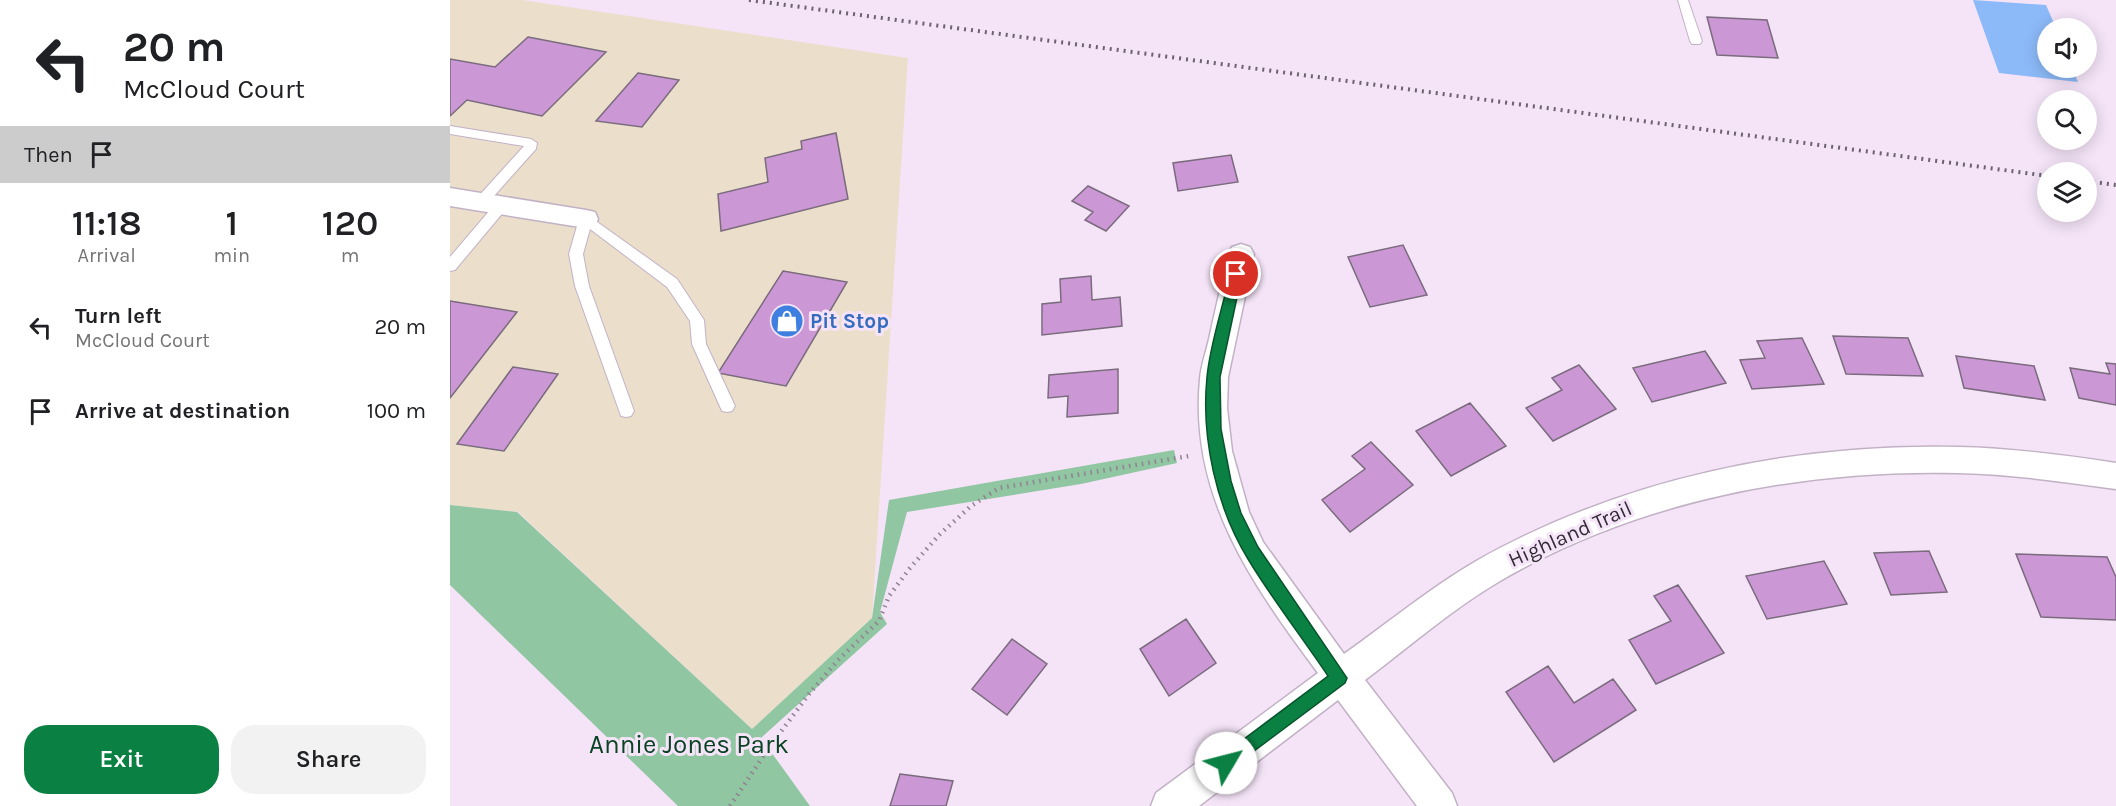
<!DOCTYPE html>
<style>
body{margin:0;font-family:Karla,sans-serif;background:#f2f2f2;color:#202124;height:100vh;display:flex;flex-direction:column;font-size:22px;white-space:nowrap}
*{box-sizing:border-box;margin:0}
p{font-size:20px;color:#757577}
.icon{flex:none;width:33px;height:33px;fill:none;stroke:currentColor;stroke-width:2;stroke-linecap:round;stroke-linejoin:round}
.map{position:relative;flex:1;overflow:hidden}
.drawer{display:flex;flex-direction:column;background:#fff;width:450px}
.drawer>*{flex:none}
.guide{background:#fff;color:#202124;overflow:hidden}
.tools{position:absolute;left:1587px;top:18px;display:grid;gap:12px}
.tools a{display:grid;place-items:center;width:60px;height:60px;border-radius:50%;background:#fff;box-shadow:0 3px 15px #0003;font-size:30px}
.pin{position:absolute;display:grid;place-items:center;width:51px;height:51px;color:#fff;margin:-26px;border:3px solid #fff;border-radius:50%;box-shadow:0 2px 6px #0007}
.me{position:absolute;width:66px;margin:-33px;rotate:53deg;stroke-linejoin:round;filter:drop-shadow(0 0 4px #0008)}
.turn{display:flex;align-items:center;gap:21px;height:126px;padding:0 24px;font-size:27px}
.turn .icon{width:78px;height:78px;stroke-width:2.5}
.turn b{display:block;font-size:42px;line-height:51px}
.then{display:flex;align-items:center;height:57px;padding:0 24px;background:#0003;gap:12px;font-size:22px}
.eta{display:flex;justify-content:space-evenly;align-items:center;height:102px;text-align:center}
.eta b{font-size:36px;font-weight:600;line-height:42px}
.primary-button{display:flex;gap:12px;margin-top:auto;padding:12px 24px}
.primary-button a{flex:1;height:69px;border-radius:24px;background:#0b8043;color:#fff;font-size:24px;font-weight:600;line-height:69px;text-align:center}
.primary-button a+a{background:#f2f2f2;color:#202124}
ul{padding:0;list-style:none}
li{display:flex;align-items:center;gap:18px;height:84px;padding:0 24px}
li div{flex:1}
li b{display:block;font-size:22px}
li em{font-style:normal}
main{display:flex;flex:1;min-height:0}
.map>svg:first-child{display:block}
</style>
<main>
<section class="drawer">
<div class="guide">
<div class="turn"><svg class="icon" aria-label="left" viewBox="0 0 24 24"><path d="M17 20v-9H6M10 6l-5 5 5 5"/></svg><div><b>20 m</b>McCloud Court</div></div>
<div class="then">Then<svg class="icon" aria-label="arrive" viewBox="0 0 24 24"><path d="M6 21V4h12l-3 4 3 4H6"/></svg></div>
</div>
<div class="eta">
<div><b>11:18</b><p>Arrival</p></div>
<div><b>1</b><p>min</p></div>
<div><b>120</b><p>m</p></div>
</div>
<ul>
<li><svg class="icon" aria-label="left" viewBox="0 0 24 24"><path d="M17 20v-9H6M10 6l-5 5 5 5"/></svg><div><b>Turn left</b><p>McCloud Court</p></div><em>20 m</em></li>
<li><svg class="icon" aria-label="arrive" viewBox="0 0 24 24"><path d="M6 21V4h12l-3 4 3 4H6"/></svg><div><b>Arrive at destination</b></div><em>100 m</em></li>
</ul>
<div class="primary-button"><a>Exit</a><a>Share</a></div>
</section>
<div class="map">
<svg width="1666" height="806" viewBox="0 0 1666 806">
<rect width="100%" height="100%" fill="#f5e4f8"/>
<path fill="#ebdfcb" d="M0,0H72L458,58L422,618L302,729L68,512L0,505Z"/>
<path fill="#91c6a2" d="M724,450L727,463L631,484L457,512L430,612L437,624L311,738L360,806H228L0,585V505L67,512L302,729L422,618L439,500Z"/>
<path fill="#8cbaf8" d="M1523,0L1596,5L1606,28H1598V68H1622L1628,82L1549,73Z"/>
<path fill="#cb98d5" stroke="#7a6b7d" stroke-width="1.5" d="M1257,17L1317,20L1328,58L1267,55Z
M78,37L156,52L92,116L17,100L0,116V59L45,67Z
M188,73L229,80L192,127L146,121Z
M386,133L398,199L271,231L268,194L318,182L315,158L352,149L351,141Z
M781,155L788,182L728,191L723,163Z
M638,186L679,206L656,231L635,220L643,212L622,201Z
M953,245L977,295L920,307L898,257Z
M333,271L397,282L336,386L268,373Z
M641,276L642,300L670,297L672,326L592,335V304L611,302L610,279Z
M0,301L67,312L0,398Z
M1383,336L1458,338L1473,376L1396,374Z
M1352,338L1374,384L1302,389L1290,360L1315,358L1307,341Z
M1255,351L1276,383L1202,402L1183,368Z
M1506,356L1584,366L1595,400L1514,388Z
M1656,363L1666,364V405L1629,398L1620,368L1660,374Z
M1129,365L1166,409L1103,441L1076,408L1112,390L1102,378Z
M63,367L108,374L54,451L7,444Z
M668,369V413L617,417L618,396L598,398L599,375Z
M1020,403L1056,446L1001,476L966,431Z
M921,442L963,485L900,532L872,500L915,469L902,456Z
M1479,551L1497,592L1441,595L1424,553Z
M1566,554L1657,557L1666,577V620L1591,617Z
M1374,561L1397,604L1317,619L1296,576Z
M1228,585L1274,653L1206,684L1179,640L1221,621L1204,596Z
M736,619L766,663L719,696L690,649Z
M562,639L597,664L557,715L522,689Z
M1098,666L1124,703L1163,679L1186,710L1104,762L1056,692Z
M450,774L503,781L496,806H440Z"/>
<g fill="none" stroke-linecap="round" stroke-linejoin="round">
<defs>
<path id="lane" d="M1228,0H1238L1252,41L1250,44H1242L1240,41Z
M0,126L81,139L87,143L86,149L36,205H26L25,202L26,199L74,146L0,134Z
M51,201L56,203L58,206L56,209L5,270L0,271V257L46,203Z
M136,214L227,279L254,320L256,344L285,406L282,411L277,412L272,411L242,344L240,321L217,287L140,229L133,254L139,286L184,411L181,416L176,417L171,416L125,286L119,254L129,219Z"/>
<path id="street" d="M0,188L136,210L145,212L148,219L145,226L136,228L0,206Z
M791,244L800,247L804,254L778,377L777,408L782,451L799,512L813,542L894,654C938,623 981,587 1028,560C1172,479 1343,443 1508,447C1561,448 1614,455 1666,463V489C1614,482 1561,474 1508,473C1351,469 1187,501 1050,581C1002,609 959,647 915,680L1002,793L1007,806H967L888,700L749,806H701L706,793L868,673C802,584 739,496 750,379C751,366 756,352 759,339C765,311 772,282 778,254L782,247Z"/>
</defs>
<use href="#lane" stroke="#c2b1c5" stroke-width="2"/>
<use href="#street" stroke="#c2b1c5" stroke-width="3"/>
<path stroke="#8f8391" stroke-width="4.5" stroke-dasharray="1.5 5" stroke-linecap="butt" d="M280,806L318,749L359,694L389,659L429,621L439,596L460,568L489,535L521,506L549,488L739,456"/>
<use href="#lane" fill="#fff" fill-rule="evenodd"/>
<use href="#street" fill="#fff" fill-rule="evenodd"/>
<path stroke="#6c626d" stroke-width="4" stroke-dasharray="2 5" stroke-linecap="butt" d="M299,0L1598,176
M1636,181L1666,185"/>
</g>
<path fill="#0b8043" stroke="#07532c" stroke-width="1.5" d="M786,270L792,274L770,377L771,429L781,481L791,513L808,547L897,678L895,683L776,772L770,769L767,763L770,757L878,676C852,637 822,599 798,559C766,507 751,437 757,377C760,344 773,307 780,274Z"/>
<defs>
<symbol id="shop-disc" viewBox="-11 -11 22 22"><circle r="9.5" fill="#3f7fe0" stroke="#f5e4f8"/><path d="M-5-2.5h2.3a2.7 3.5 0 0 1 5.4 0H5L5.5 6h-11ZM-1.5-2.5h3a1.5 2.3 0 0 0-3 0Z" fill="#fff"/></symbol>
</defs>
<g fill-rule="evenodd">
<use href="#shop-disc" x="318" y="302" width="38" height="38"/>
</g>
<g text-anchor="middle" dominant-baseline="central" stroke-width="6" stroke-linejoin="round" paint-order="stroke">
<g font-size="21" font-weight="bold" fill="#366cbe" stroke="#f5e4f8" text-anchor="start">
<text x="360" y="321">Pit Stop</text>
</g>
<g font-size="21" fill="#332c34" stroke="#f5e4f8">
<text transform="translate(1120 534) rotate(-24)">Highland Trail</text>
</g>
<g font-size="26" fill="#094324" stroke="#f5e4f8">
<text x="239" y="744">Annie Jones Park</text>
</g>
</g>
</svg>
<div class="tools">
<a><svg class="icon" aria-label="sound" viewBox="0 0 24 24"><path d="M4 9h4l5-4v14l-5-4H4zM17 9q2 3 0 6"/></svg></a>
<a><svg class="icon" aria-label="search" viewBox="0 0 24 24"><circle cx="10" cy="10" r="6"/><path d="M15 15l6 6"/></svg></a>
<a><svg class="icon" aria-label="layers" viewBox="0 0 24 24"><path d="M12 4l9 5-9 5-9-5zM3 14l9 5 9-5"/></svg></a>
</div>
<div class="pin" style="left:786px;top:274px;background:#d93025"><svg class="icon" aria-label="arrive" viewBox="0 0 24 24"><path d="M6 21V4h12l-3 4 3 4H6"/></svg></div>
<svg class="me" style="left:776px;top:763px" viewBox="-20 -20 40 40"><circle r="19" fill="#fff"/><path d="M0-13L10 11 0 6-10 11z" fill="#0b8043"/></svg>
</div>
</main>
